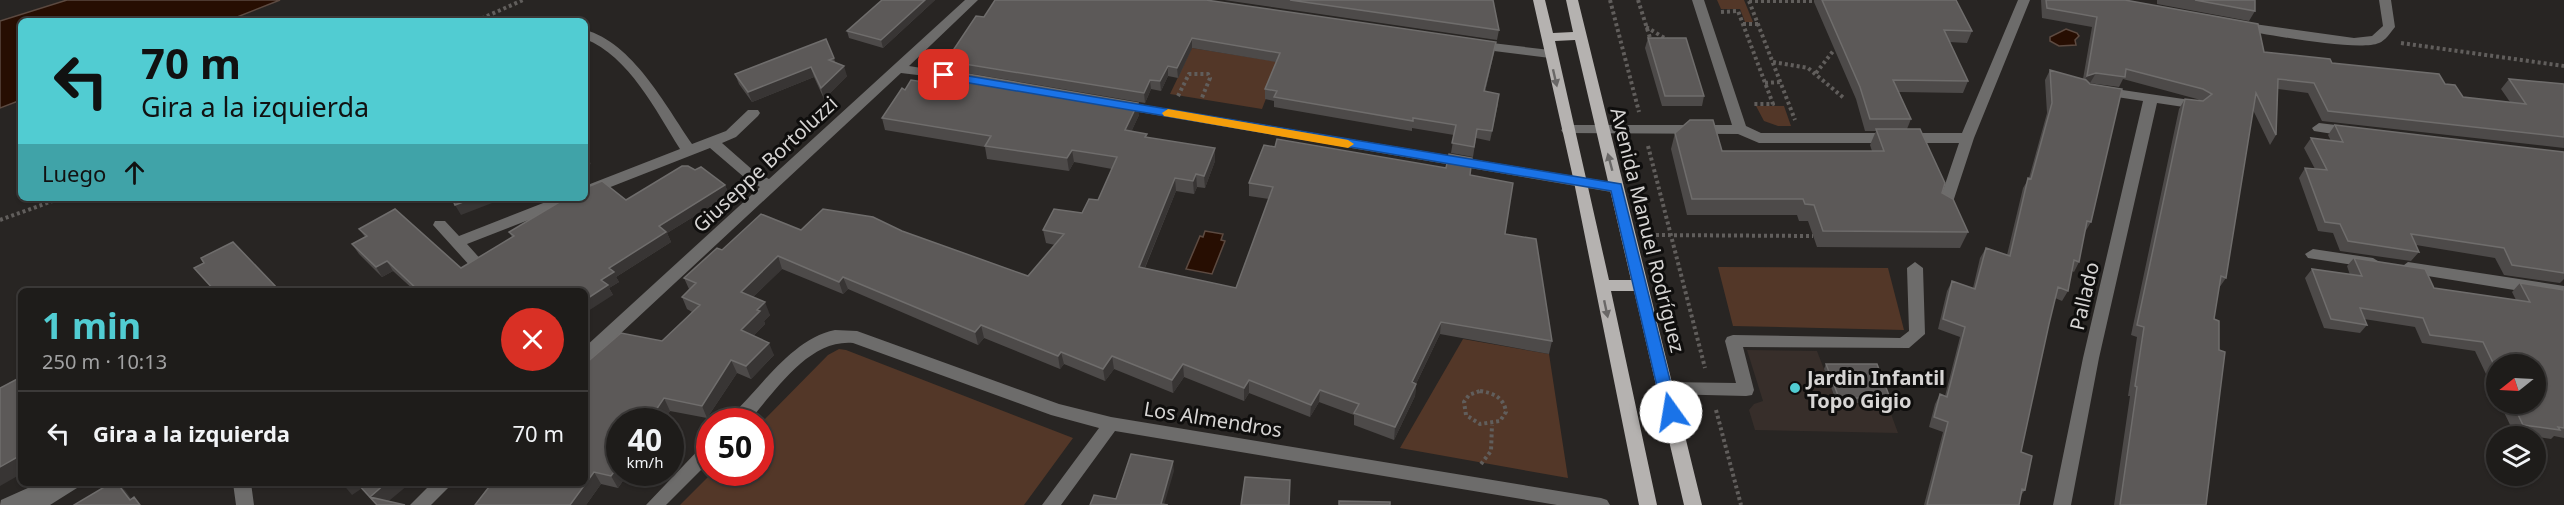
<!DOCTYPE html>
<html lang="es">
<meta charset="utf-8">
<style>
body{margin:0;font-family:"Noto Sans",sans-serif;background:#2b2927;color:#f1f3f6;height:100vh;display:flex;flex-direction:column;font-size:22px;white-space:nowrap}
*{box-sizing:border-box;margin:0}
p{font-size:20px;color:#a1a1a2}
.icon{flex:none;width:33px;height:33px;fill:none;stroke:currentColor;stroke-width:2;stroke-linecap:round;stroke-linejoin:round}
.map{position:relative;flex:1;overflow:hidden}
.side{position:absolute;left:18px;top:288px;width:570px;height:198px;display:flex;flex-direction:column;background:#1e1c1a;border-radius:9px;box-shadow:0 2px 4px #0004,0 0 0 2px #3c3a39}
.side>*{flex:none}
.guide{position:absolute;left:18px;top:18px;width:570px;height:183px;border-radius:9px;box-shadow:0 2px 4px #0004,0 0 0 2px #3c3a39;background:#51ccd2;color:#111;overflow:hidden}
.needle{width:39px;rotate:252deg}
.buttons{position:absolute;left:2486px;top:354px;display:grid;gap:12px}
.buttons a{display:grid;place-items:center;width:60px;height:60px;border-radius:50%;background:#1e1c1a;box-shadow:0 2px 4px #0004,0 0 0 2px #3c3a39;font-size:30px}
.speed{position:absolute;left:606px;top:408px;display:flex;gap:12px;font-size:30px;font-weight:700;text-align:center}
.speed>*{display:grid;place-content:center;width:78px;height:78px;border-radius:50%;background:#1e1c1a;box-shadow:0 2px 4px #0004,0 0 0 2px #3c3a39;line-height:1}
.speed small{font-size:15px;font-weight:400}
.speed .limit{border:9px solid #d22;background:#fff;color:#111}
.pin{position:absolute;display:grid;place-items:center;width:51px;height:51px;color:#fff;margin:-26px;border-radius:12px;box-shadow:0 3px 9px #0006}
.me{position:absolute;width:66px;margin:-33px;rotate:347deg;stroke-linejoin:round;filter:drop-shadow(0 0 4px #0008)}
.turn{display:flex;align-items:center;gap:21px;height:126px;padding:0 24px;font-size:27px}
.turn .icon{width:78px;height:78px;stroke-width:2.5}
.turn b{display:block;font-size:42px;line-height:51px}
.then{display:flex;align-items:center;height:57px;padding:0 24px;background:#0003;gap:12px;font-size:22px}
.round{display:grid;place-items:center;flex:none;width:63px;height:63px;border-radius:32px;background:#2b2927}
.head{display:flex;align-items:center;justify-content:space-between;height:102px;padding:0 24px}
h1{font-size:36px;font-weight:700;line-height:45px;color:#51ccd2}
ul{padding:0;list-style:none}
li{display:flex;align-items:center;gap:18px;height:84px;padding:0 24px;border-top:2px solid #3c3a39}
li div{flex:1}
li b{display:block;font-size:22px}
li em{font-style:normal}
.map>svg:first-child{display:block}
</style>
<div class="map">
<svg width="2564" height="505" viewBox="0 0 2564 505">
<rect width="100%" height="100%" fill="#282523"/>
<path fill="#372e2a" d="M1747,350L1817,351L1837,403H1887L1898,433L1755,430L1749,410L1754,404L1763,401Z"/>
<path fill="#533728" d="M1717,0H1744L1753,22H1745L1740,9H1721Z
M1192,48L1280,62L1262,109L1170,94Z
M1756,106H1784L1791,126H1778L1764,121Z
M1718,267L1888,268L1904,330L1733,326Z
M1463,339L1549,354L1568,478L1400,448Z
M839,349L846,350L1073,438L1024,505H680L712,473L760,472L761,423L828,355Z"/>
<path fill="#270e02" stroke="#5c4a41" stroke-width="1.5" d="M67,0H280L227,21H21V100L0,108V21Z
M2066,29L2077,33L2079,36L2075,40L2076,45L2059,46L2050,41V37Z
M1205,231L1223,234L1221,240L1225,241L1212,274L1186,269L1200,236L1203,237Z"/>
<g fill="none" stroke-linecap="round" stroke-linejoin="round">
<path stroke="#615e5c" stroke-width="4" stroke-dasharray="3 3" stroke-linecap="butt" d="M1610,0L1639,112
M1638,0L1651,41
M1749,1H1817
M1749,1L1795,120
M1721,12L1738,11L1773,104H1753
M476,21L523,0
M1743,24H1758
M1646,27L1668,40
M2401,43L2564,66
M1773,62L1808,68L1845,99
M1816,73L1834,50
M1765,83L1780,82
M1178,96L1189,74H1208L1210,78L1201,100
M1648,146L1705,368
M0,220L61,198
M1650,235L1813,236
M1480,391C1494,393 1504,398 1506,412L1500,421L1480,424L1466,415L1464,402L1469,395Z
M1716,410L1741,505
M1481,464L1491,451L1492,425"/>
<path fill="#6d6c6b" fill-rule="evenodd" d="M965,0H978L909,66L959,74L961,77L959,80L901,73L591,361L585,363V347L760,187L745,178L710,148L585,197V186L680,149C656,111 629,56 585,39V30C632,42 666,106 692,144L726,131L748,110H758L760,113L758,116L736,137L722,143L755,172L769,179Z
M1692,0H1704L1746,126L1761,133H1962L2018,0H2030L1974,138L1951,208L1944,213L1937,208L1959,143H1759L1738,134L1563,133L1561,130L1568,125H1732Z
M2379,0H2391L2395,27C2391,32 2385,41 2379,43C2358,52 2267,34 2240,30L2234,26L2240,22L2354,38L2372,36L2383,26Z
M1475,41L1550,50L1556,54L1550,58L1470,48L1469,45Z
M2102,87L2197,101L2204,105L2197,109L2157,103L2099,358L2071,505H2053L2083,358L2143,101L2097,94L2095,91L2097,88Z
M1120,101L1617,183L1624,188L1617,193L1115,108L1113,105L1115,102Z
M2319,123L2352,127L2359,132L2352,137L2314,131L2312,128Z
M556,198H577L575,202L467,244L484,263L476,268L471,267L433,225L435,221H445L459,236Z
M2313,249L2373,258L2381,263L2373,268L2308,258L2305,254Z
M1915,262L1923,268L1925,334L1909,348L1743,347L1754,390L1752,395L1746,396L1665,394L1659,393L1657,388L1659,383L1665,382L1736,383L1725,341L1727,337L1733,335L1900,338L1909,331L1907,268Z
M2408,262L2564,286V298L2403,272L2400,268Z
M835,330L857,331L1059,404L1111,417L1601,498L1607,500L1610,505H1557L1115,431L1061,505H1042L1099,428L1051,415L853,343C808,339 775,392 748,422H729C734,412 743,404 750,396C773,371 800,337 835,330Z
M710,442V461L666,505H646L704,444Z
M39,483H80L77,488L50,505H0L1,500Z
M233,483H251L254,505H236Z
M432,483H453L431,505H410Z"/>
<path fill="#b5b2b0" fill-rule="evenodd" d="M1533,0H1545L1553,33L1573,32L1566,0H1578L1702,505H1684L1634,291H1611L1657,505H1639L1574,182ZM1575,40L1631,280H1609L1555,41Z"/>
</g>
<path fill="#4d4a49" d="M882,0H935L883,48L849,38L847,31Z
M1224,0H1493L1499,30L1497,40Z
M1814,0H1956L1972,31L1967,43L1949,42L1968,81L1963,93L1899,92L1911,119L1907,129L1942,193L1968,232L1960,248L1817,247L1808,221H1799L1797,215H1687L1671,149L1675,133L1722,151H1872L1870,145L1876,131H1865L1856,99L1814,2Z
M2041,0H2125L2264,52L2332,63L2445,84L2463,97L2510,102L2501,89L2509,79L2564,84V148L2322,121L2308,93L2278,89L2276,135L2270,145L2253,110L2226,278L2219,288L2214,319L2206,505H2114L2130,396H2128L2137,337L2131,335L2179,109L2185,99L2201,101L2197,99L2123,79L2119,87L2089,83L2091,222L2085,232L2079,262L2074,272L2072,271L2068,291L2062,301L2055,298L2049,324L2021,452L2025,490L2020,497L2019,505H1924L1943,432L1929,427L1935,404L1940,394L1945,396L1960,337L1938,329L1947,291L1952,281L1973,288L1980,258L1986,248L2007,255L2023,188L2029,178L2047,113L2045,80L2050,70L2083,79L2092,27L2042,18Z
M2157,0H2255V11L2249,21L2157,4Z
M984,17L1494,52L1485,92L1498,104L1490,141L1476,138L1473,157L1451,153L1454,135L1412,128V131L1274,107V101L1265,99V89L1276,62L1192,48L1178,78L1168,76L1161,91L1151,89L1145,103L949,70L946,61Z
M1648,38L1704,96L1702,106H1662L1645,48Z
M834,58L835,62L847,76L824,99L814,77L752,102L739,84L735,74Z
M905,90L1139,115L1131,132L1215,161L1205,188L1197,187L1194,194L1176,191L1145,268L1236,288L1269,199L1249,196V183L1470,175L1505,234L1552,341L1549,354L1440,334L1416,384L1415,396L1394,440L1354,425V415L1319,402L1310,417L1249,393L1244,401L1184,377L1173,393L1114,369L1105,381L1064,364L1060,369L984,338L978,345L848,289L843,294L782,269L753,297L770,315L764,321L765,324L753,336L774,355L751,379L737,373L707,418L670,411L663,422H620V472H629L618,488L601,484L586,505H475L489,487L475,483H585L662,341L692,312L687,309L682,297L689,289L684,278L722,250L801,230L902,231L1028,276L1055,245L1046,243L1043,230L1082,213L1098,200L1112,169L1074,162L1069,171L987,159L985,147L885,130L882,118Z
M2335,125L2564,152V279L2560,283L2504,275L2495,258L2416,245L2419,252L2411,261L2340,251L2333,233L2318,231L2299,178L2305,168L2315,169L2304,148L2311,138L2331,141L2328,135Z
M695,170L725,185L729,195L667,233L671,242L616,277L619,282L609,288L613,295L585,291H415L393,271L382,277L359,254L352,244L365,237L359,229L461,268L512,237L509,232L626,200Z
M2354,258L2434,288L2516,300L2512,292L2520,283L2564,290V438L2554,436L2551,439L2514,433L2500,404H2535L2496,364V395L2475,351L2422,343L2415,327L2364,319L2367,325L2360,333L2324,328L2305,278L2312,269L2350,275L2347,266Z
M1826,364L1890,398L1887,403H1837L1824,369Z"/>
<path fill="#383534" d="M925,0H935L883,48L881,40Z
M1192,38V48L1178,78L1177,68Z
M1496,42L1494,52L1483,101L1484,91Z
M844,66L847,76L824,99L821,88Z
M1168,66V76L1161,91L1160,81Z
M811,67L814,77L752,102L748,92Z
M2096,73L2090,83L2082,86L2087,76Z
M1150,80L1151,89L1145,103L1144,93Z
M1138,103L1139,115L1126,143L1125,130Z
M1215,148V161L1205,188L1204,176Z
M1072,150L1074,162L1069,171L1067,158Z
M585,154H586L591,164L585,166Z
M1196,174L1197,187L1194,194L1193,181Z
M1175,178L1176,191L1140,279L1139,267Z
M725,185L729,195L667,233L671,242L616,277L619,282L609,288L613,295L585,313V300L601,280L609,268L659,226Z
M474,198H505L461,215L455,205Z
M778,256L782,269L746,304L741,292Z
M387,261L393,271L382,277L376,267Z
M843,277L848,289L843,294L839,282Z
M765,302L770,315L764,321L765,324L746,343L741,330L757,310Z
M1441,322L1440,334L1411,394L1412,382Z
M981,325L984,338L978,345L975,332Z
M769,343L774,355L751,379L746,366Z
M1061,352L1064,364L1060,369L1058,356Z
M1112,356L1114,369L1105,381L1103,369Z
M731,360L737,373L707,418L702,406Z
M1183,364L1184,377L1173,393L1172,380Z
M1249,380V393L1244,401V388Z
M1416,384L1415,396L1394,440L1395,427Z
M1320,390L1319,402L1310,417L1311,405Z
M664,398L670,411L663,422H648Z
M21,455V474L0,486V467Z
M1173,461L1174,471L1164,505L1161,504Z
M620,464V472H629L618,488L611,476Z
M594,472L601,484L586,505H570Z
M117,483L125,490L136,505L130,500Z
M342,483H356L361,489L352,495Z
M386,483H407L408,485L384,505L370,497Z"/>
<path fill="#5c5958" stroke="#6f6d6c" stroke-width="1.5" d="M882,0H925L881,40L847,31Z
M995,0H1206L1496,42L1484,91L1499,94L1492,131L1477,129L1474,147L1452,143L1456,125L1413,118V121L1274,97L1277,91L1265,89L1280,53L1192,38L1177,68L1168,66L1160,81L1150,80L1144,93L946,61L976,16L984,17Z
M1290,0H1493L1499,30Z
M1822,0H1956L1972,31L1944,30L1968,81L1893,80L1911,119H1870L1860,87Z
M2046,0H2125L2258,24L2264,52L2330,59L2332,63L2439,74L2445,84L2455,85L2463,97L2526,104L2509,79L2564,84V137L2328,111L2314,83L2278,79L2276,135L2256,93L2226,278L2221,276L2214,319L2219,321V350L2225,352L2206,505H2120L2137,387L2135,386L2144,327L2137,325L2185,99L2203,101L2212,94L2203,89L2126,69L2125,77L2096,73L2087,76L2097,17L2047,8Z
M2195,0H2255V11Z
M1648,38H1686L1704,96H1665Z
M826,39L834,58L829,60L844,66L821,88L811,67L748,92L735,74Z
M938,69L1138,103L1125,130L1147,134L1145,137L1215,148L1204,176L1196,174L1193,181L1175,178L1139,267L1236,288L1273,187L1249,183L1264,145L1275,147L1277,139L1446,168L1449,154L1472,158L1470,175L1513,183L1505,234L1536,239L1552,341L1441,322L1412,382L1416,384L1395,427L1354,413L1359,404L1320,390L1311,405L1249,380L1244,388L1183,364L1172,380L1112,356L1103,369L1061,352L1058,356L981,325L975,332L843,277L839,282L778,256L741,292L765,302L757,310L760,311L741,330L769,343L746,366L731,360L702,406L664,398L648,422H620V464L611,476L594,472L570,505H475L492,483H585V364L621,333L662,341L700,305L682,297L696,283L684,278L717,248L722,250L761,214L801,230L823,209L873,217L902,231L1028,276L1064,234L1043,230L1054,209L1082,213L1089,199L1098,200L1117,157L1072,150L1067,158L985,146L991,136L882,118L902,88L905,90L911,80L930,83Z
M2050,70L2086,80L2090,84L2122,89L2091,222L2087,221L2079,262L2074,260L2068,291L2058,287L2049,324L2021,452L2032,456L2025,490L2022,489L2019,505H1927L1948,422L1934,417L1940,394L1947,397L1965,327L1943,319L1952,281L1975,289L1986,248L2010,256L2028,178L2031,179L2052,103Z
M1690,120H1713L1722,151H1884L1876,129H1920L1945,183L1942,193L1953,199L1968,232L1823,231L1814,205L1805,204L1803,199H1692L1675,133Z
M2335,125L2564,152V273L2512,265L2504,248L2411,234L2419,252L2348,241L2340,224L2325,222L2305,168L2327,170L2311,138L2343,142Z
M682,166H688L695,170L701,167L725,185L659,226L666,232L609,268L614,272L601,280L608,285L585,300V291H419L387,261L376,267L352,244L367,236L359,229L395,209L461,268L514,236L509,232L566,198H585V188L602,181L626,200Z
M452,198H474L455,205Z
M233,242L280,291H215L194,268L204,263L201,258Z
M2354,258L2425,269L2434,288L2530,302L2520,283L2564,290V428L2558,427L2560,430L2523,425L2513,404H2535V364H2496V369L2483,342L2430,335L2423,318L2360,308L2367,325L2331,319L2312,269L2362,276Z
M1826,364H1877L1890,398H1839Z
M21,377V455L0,467V388Z
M1131,454L1173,461L1161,504L1168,505H1090L1094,495L1116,499Z
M1245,477L1290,480L1289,505H1241Z
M111,483H117L130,500L134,497L140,505H74Z
M357,483H386L370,497L405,505H377Z
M1339,501L1390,502V505H1339Z"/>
<defs><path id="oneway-solid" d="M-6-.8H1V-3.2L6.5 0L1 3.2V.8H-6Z" transform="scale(1.5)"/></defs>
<g fill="#6a6867">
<use href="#oneway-solid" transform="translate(1555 78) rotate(77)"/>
<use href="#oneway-solid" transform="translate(1610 162) rotate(-105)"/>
<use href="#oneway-solid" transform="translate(1606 309) rotate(78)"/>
</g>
<path fill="#1a73e8" stroke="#114b97" stroke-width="1.5" d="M944,72L1621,184L1678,412L1671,418L1663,412L1611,191L940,78V73Z"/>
<path fill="#f59e0b" d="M1168,109L1348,140L1354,144L1348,148L1164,116L1162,113Z"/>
<circle fill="#51ccd2" stroke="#0f0e0d" stroke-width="2" cx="1795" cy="388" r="6"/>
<g text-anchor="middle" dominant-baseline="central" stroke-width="6" stroke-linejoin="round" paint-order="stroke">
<g font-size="20" fill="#d7d5d4" stroke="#0f0e0d">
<text transform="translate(765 164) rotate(-43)">Giuseppe Bortoluzzi</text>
<text transform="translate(1648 230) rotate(76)">Avenida Manuel Rodríguez</text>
<text transform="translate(2084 296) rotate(-77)">Pallado</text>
<text transform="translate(1213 419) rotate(9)">Los Almendros</text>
</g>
<g font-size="20" font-weight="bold" fill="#d7d5d4" stroke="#0f0e0d" text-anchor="start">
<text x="1807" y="377">Jardin Infantil<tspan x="1807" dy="23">Topo Gigio</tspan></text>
</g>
</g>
</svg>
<div class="buttons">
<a><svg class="needle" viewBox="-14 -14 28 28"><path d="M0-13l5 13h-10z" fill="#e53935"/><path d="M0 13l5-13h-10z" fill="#a1a1a2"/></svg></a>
<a><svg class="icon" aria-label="layers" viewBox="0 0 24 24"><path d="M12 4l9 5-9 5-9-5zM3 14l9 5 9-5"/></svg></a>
</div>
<div class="speed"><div>40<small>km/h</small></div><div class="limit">50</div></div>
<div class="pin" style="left:944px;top:75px;background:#d93025"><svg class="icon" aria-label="arrive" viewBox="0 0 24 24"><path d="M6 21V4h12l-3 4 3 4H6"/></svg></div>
<svg class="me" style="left:1671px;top:412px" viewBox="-20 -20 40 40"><circle r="19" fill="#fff"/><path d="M0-13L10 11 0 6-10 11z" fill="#1a73e8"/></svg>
<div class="guide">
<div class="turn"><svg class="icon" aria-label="left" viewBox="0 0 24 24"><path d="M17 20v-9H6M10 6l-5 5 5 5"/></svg><div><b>70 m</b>Gira a la izquierda</div></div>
<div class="then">Luego<svg class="icon" aria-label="ahead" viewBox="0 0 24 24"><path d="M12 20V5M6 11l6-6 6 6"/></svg></div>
</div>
<section class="side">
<div class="head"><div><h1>1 min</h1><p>250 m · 10:13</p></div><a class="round" style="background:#d93025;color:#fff"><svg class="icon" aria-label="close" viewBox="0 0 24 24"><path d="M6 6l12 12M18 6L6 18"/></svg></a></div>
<ul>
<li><svg class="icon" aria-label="left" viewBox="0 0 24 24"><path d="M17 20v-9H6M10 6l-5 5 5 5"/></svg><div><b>Gira a la izquierda</b></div><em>70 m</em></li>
</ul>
</section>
</div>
